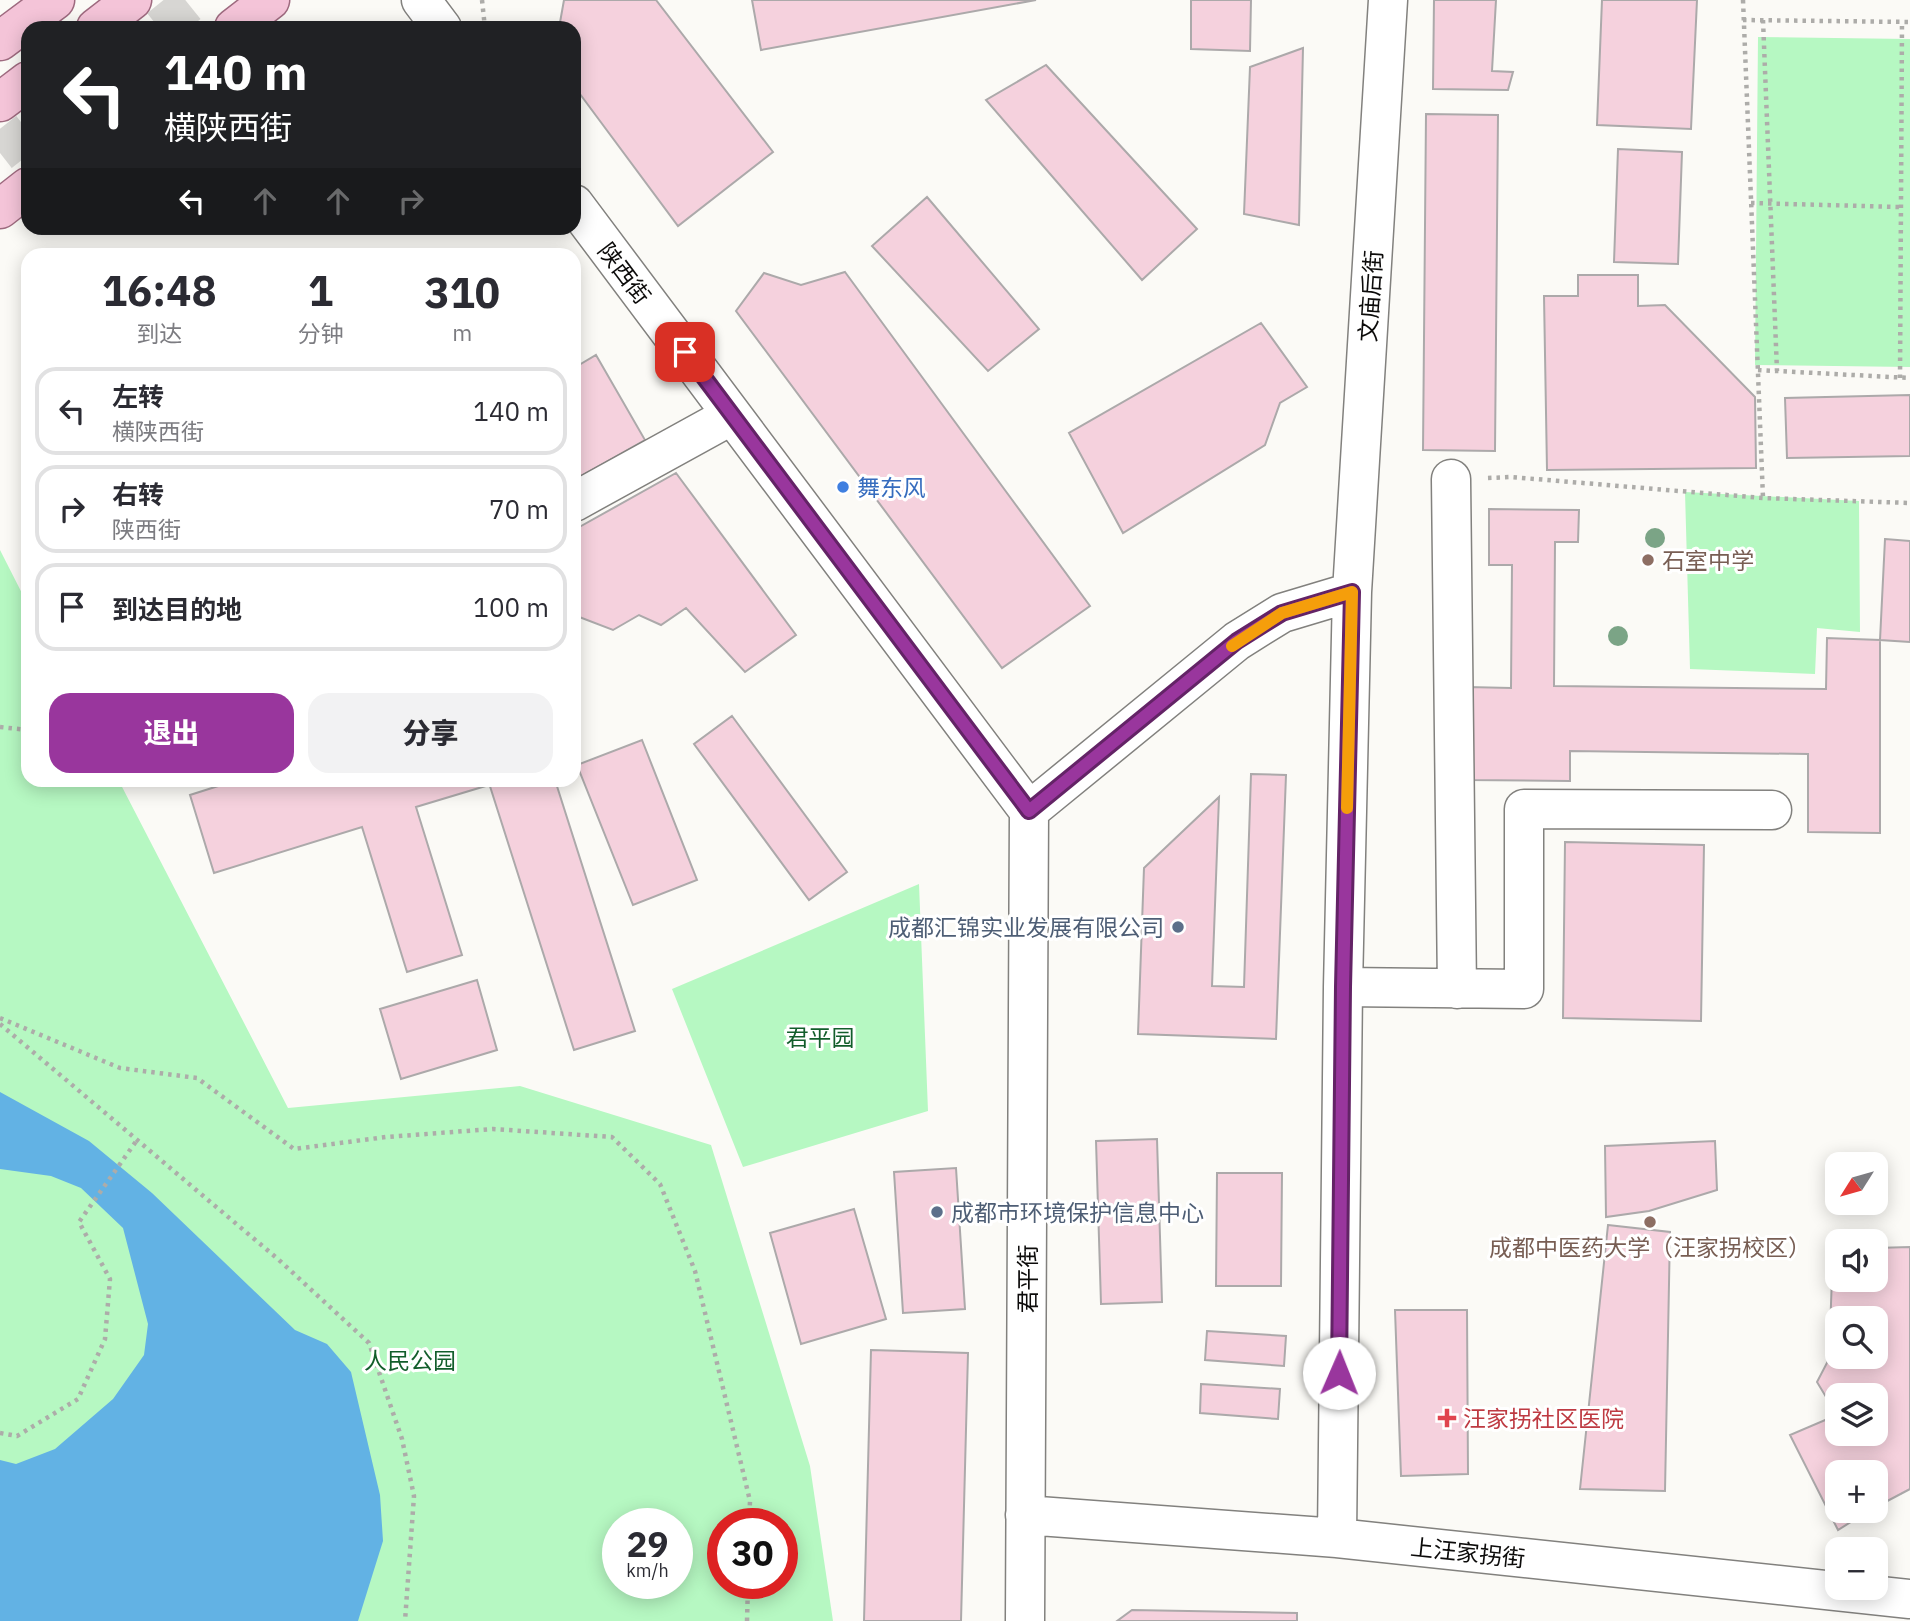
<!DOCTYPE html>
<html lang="zh">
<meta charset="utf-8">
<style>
body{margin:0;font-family:"IBM Plex Sans","Noto Sans SC",sans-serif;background:#f2f2f3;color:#2b2b33;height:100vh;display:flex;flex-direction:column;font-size:26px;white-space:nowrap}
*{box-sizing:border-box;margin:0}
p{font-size:23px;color:#7c7c81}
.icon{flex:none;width:38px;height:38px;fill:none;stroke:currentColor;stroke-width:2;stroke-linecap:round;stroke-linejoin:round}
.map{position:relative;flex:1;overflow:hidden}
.details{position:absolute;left:21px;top:248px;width:560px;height:539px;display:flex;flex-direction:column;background:#fff;border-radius:21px;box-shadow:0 4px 18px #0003}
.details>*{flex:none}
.hud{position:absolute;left:21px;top:21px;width:560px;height:214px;border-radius:21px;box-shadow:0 4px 18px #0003;background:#202124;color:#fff;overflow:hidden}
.needle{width:46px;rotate:233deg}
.buttons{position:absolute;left:1825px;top:1152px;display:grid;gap:14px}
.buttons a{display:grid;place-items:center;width:63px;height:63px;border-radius:14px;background:#fff;box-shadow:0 4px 18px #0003;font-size:35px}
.speed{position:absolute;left:602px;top:1508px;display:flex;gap:14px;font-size:35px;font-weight:700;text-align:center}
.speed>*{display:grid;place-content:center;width:91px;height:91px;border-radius:50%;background:#fff;box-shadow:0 4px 18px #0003;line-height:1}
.speed small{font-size:18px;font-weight:400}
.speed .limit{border:10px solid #d22;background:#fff;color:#111}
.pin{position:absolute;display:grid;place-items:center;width:60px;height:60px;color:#fff;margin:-30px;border-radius:14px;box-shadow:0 4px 10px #0006}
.me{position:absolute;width:77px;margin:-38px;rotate:1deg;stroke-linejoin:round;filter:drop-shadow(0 0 5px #0008)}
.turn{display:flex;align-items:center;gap:24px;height:147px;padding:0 28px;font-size:32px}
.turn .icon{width:91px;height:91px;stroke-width:2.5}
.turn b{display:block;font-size:49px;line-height:60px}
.lanes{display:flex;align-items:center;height:66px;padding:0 28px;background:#0003;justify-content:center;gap:35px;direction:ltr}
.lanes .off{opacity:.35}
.eta{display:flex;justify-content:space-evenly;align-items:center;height:119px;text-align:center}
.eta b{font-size:42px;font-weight:800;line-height:49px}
.primary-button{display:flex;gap:14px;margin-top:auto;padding:14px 28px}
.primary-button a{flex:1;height:80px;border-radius:21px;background:#99369d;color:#fff;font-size:28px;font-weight:800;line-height:80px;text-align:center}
.primary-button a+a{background:#f2f2f3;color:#2b2b33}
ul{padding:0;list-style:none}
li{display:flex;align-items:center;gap:21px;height:88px;margin:0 14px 10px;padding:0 14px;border:4px solid #e1e1e2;border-radius:21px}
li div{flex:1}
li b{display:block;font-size:26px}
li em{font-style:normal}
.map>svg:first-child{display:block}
</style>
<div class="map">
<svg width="1910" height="1621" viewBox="0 0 1910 1621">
<rect width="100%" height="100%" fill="#fbfaf6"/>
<path fill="#b6f8c2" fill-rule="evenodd" d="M1758,37L1910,39V367L1755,365Z
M1685,492L1859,501L1860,632L1817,628L1815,674L1690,669Z
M0,550L28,605V780L119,781L288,1108L520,1086L711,1145L810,1466L833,1621H0ZM618,1524H677V1584H618ZM723,1524H782V1584H723Z
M919,884L928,1111L743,1167L672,989Z"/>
<path fill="#62b2e4" d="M0,1092L89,1141L152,1193L295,1330L327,1344L351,1372L380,1495L383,1541L358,1621H0V1460L16,1464L55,1449L113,1399L144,1355L148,1324L123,1228L81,1188L51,1176L0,1169Z"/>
<path fill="#f5d1dd" stroke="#aca9aa" stroke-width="2" fill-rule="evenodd" d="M564,0H656L773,152L678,226L574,86V28H559Z
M752,0H1036L761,50Z
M1191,0H1251L1250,51L1191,49Z
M1434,0H1496L1492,71L1513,72L1508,90L1433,89Z
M1602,0H1697L1691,129L1597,125Z
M1303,48L1299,225L1244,214L1250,67Z
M1046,65L1197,229L1142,280L986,100Z
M1426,114L1498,115L1495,451L1423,450Z
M1618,149L1682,152L1678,264L1614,262Z
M927,197L1039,329L988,371L872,246Z
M845,272L1090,606L1002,668L736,311L764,273L801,285Z
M1578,275H1638V306L1665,305L1755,397L1756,468L1547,470L1544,296H1578Z
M1261,323L1307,387L1280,403L1265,445L1123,533L1069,433Z
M596,355L645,440L574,480V368Z
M1910,395V456L1787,458L1785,398Z
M676,473L796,635L745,672L686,608L661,625L639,615L613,630L574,615V530Z
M1489,509L1579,510L1578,542H1555L1554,686L1826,689L1827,638L1880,640V833L1808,832V754L1570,751V781L1467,780L1468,687L1511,688L1512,565H1489Z
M1885,539L1910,541V642L1880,640Z
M732,716L847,872L809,900L694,744Z
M642,740L697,880L633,905L577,765Z
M1251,774L1286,775L1276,1039L1138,1034L1144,868L1219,797L1212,986L1244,987Z
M237,780H488L489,785L416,807L462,955L407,972L362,827L214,873L190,795Z
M488,780H555L635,1031L574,1050Z
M1565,842L1704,845L1701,1021L1563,1018Z
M477,980L497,1050L401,1079L380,1009Z
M1157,1139L1162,1302L1101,1304L1096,1141Z
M1715,1141L1717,1190L1649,1211L1606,1217L1605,1146Z
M956,1168L965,1309L903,1313L894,1172Z
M1217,1173H1282L1281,1286H1216Z
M854,1209L886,1319L801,1344L770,1233Z
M1608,1225L1670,1232L1665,1491L1580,1489Z
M1910,1247V1489L1876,1507V1472H1838V1510H1870L1838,1530L1790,1435L1837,1415L1817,1382L1829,1359L1833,1249H1838V1279H1876V1248ZM1838,1318H1876V1356H1838ZM1838,1395H1876V1433H1838Z
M1395,1310H1467L1468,1474L1401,1476Z
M1207,1331L1286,1336L1284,1366L1205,1360Z
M871,1350L968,1353L961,1621H864Z
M1201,1384L1280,1389L1278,1419L1200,1413Z
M1132,1610L1297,1613V1621H1117Z"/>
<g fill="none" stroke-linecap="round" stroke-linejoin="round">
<path stroke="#d7d6d3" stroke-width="38" stroke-dasharray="38 19" stroke-linecap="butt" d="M159,28L194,0
M0,153L28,131"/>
<defs>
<path id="minor" d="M421,0L442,28
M574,204L1029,811
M1451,479L1457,989
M574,502L732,415
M1029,811L1237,641L1282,613L1352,592
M1343,987L1524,989V809L1772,810
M1025,1515L1337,1538L1910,1599
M1337,1538L1343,987L1352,592L1388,0
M1025,1621L1029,811"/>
<path id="major" d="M96,28L132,0
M234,28L270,0
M0,41L55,0
M0,102L28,81
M0,209L28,187"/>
</defs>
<use href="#minor" stroke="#82817e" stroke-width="41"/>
<use href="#major" stroke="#9e6a7f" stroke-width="41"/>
<path stroke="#adaca9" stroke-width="4.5" stroke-dasharray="3.5 5" stroke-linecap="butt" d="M482,0L485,28
M1743,0L1763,498
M1743,20L1910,22
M1763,20L1777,371
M1751,203L1900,207
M1758,370L1910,378
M1900,378L1902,22
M1488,478L1511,477L1763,498L1910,503
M0,727L28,730
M0,1018L120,1068L197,1078L294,1149L386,1137L493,1129L612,1137L660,1184L695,1271L750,1501L749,1524
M0,1024L279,1260L369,1343L402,1439L414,1496L405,1621
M0,1433L17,1436L78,1399L105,1339L110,1279L79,1222L137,1140
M747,1621L748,1584"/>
<use href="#minor" stroke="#fff" stroke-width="38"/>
<use href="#major" stroke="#f4c4d8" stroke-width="38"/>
</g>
<g fill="#7ba486">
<circle cx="1655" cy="538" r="10"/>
<circle cx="1618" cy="636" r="10"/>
</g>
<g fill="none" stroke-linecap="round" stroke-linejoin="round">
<defs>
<path id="route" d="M685,352L1029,811L1237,641L1282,613L1352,592L1343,987L1339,1373"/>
</defs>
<use href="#route" stroke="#632366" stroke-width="18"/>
<use href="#route" stroke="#99369d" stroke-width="12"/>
<path stroke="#f59e0b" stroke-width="12" d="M1232,646L1282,613L1352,592L1347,808"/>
</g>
<circle fill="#3f7fe0" stroke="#fff" stroke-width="2.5" cx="843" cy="487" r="7"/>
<g fill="#8d6e63" stroke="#fff" stroke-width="2.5">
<circle cx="1648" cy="560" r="7"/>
<circle cx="1650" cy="1222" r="7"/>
</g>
<g fill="#5c6f8a" stroke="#fff" stroke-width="2.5">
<circle cx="1178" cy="927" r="7"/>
<circle cx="937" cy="1212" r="7"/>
</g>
<path fill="#e0444e" stroke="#fff" stroke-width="2.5" d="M1443.5 1407.5h7v7h7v7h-7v7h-7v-7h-7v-7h7z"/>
<g text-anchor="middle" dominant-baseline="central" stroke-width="6" stroke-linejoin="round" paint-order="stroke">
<g font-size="23" fill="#0c0b0a" stroke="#fff">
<text transform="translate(625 273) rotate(53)">陕西街</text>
<text transform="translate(1370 296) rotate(-86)">文庙后街</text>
<text transform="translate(1027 1279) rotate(-90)">君平街</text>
<text transform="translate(1468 1552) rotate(6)">上汪家拐街</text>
</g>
<g font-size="23" fill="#366cbe" stroke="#fff" text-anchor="start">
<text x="857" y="487">舞东风</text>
</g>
<g font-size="23" fill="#785e54" stroke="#fff" text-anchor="start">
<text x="1662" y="560">石室中学</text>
<text x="1650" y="1247" text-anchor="middle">成都中医药大学（汪家拐校区）</text>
</g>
<g font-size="23" fill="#4e5e75" stroke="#fff" text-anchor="end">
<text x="1164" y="927">成都汇锦实业发展有限公司</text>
<text x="951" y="1212" text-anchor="start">成都市环境保护信息中心</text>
</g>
<g font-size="23" fill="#125e2b" stroke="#fff">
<text x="820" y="1037">君平园</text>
<text x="410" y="1360">人民公园</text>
</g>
<g font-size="23" fill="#be3a42" stroke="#fff" text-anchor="start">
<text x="1463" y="1418">汪家拐社区医院</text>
</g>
</g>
</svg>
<div class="buttons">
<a><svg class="needle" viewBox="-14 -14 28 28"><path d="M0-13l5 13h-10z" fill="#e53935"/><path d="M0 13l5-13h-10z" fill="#7c7c81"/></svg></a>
<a><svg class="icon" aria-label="sound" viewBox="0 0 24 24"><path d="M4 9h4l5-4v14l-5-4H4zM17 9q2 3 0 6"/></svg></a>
<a><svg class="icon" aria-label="search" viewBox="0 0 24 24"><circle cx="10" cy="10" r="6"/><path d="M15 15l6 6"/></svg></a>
<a><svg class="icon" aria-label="layers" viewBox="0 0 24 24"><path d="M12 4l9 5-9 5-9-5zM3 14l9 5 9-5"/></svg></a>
<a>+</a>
<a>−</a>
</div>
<div class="speed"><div>29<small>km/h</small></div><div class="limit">30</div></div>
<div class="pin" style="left:685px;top:352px;background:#d93025"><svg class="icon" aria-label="arrive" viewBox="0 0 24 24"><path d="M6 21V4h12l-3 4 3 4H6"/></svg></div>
<svg class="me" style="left:1339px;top:1373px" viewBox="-20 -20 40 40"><circle r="19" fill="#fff"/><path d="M0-13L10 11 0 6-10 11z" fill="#99369d"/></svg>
<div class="hud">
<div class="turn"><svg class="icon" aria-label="left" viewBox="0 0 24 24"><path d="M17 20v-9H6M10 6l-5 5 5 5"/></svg><div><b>140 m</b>横陕西街</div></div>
<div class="lanes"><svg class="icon" aria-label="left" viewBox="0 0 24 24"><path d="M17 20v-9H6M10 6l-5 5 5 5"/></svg><svg class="icon off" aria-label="ahead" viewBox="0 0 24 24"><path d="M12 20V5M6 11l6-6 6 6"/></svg><svg class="icon off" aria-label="ahead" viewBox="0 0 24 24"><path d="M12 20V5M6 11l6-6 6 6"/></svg><svg class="icon off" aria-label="right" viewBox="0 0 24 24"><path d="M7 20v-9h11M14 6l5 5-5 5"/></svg></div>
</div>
<section class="details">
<div class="eta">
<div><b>16:48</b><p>到达</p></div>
<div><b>1</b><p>分钟</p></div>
<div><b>310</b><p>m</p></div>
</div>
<ul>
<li><svg class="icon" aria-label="left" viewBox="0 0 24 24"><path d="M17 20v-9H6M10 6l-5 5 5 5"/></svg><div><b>左转</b><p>横陕西街</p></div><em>140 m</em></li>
<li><svg class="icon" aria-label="right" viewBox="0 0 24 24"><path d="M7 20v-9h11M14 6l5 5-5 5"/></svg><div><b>右转</b><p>陕西街</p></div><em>70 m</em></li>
<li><svg class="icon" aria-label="arrive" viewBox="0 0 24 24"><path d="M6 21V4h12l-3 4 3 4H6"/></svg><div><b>到达目的地</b></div><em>100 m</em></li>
</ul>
<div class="primary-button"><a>退出</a><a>分享</a></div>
</section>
</div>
